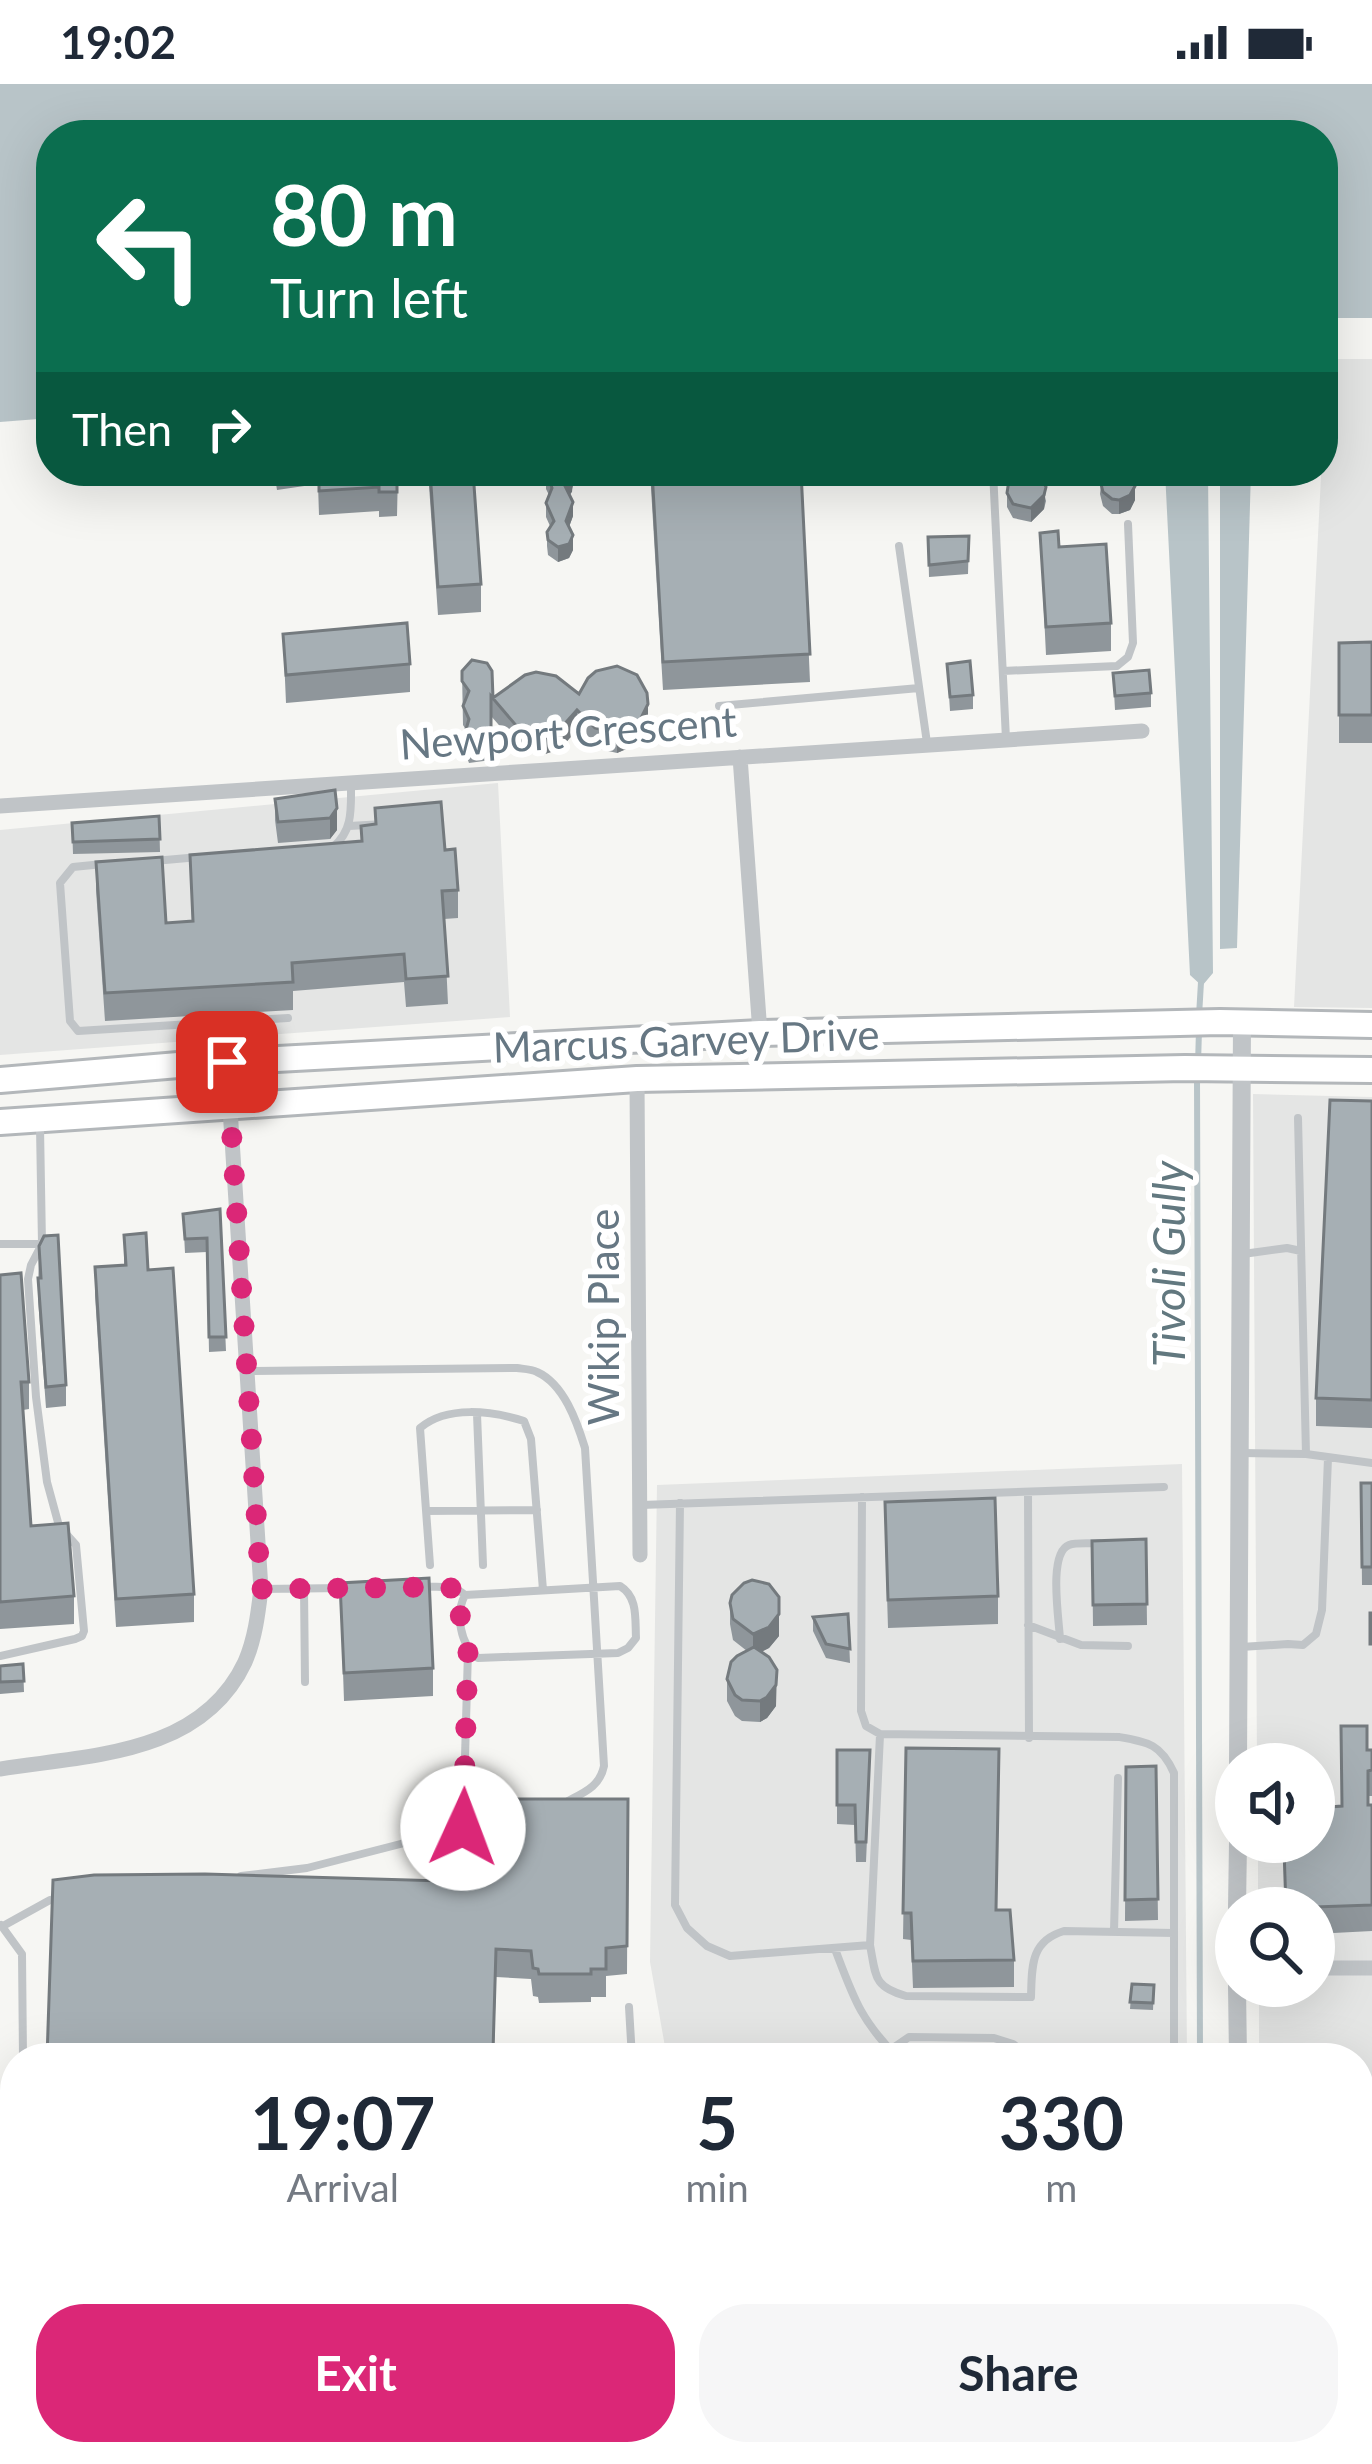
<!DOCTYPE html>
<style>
body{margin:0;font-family:Lato,sans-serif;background:#f6f6f7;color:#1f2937;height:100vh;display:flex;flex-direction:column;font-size:45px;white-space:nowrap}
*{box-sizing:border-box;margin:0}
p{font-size:39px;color:#747a83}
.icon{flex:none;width:66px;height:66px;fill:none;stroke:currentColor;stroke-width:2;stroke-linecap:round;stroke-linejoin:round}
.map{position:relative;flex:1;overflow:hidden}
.sheet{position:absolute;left:0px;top:1959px;width:1374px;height:423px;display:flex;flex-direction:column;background:#fff;border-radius:48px 48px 0 0;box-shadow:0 12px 48px #0002}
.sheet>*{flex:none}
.guide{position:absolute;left:36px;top:36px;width:1302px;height:366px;border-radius:48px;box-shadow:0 12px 48px #0002;background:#0b6e4f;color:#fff;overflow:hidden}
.buttons{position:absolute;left:1215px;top:1659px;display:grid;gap:24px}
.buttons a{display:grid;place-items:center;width:120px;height:120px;border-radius:50%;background:#fff;box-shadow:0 12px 48px #0002;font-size:60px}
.pin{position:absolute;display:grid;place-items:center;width:102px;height:102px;color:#fff;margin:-51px;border-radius:24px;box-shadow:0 6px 18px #0006}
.me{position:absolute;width:132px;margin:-66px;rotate:2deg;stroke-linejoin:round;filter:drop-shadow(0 0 9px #0008)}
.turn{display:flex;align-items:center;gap:42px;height:252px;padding:0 36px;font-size:54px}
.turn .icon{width:156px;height:156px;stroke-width:2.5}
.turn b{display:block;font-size:84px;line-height:102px}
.then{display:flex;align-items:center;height:114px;padding:0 36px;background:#0003;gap:24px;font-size:45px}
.eta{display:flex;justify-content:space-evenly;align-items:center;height:204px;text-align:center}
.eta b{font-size:72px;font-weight:700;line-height:84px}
.button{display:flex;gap:24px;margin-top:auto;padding:24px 36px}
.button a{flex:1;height:138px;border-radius:48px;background:#db2777;color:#fff;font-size:48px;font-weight:700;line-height:138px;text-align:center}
.button a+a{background:#f6f6f7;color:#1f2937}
.status{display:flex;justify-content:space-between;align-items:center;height:84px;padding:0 60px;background:#fff;direction:ltr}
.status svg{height:33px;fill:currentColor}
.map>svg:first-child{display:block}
</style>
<div class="status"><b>19:02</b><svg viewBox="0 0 49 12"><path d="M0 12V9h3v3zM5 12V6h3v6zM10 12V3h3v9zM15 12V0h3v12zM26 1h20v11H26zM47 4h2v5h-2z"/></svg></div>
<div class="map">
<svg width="1372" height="2380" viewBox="0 0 1372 2380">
<rect width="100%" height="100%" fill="#f6f6f3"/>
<path fill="#e4e5e4" d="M1327,275H1372V924L1294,923Z
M498,699L510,933L0,971V746Z
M1253,1010L1372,1013V2149H1359V1974H1259V1902H1314V1824H1258V1758H1314V1680H1257Z
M1182,1380L1187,1974H667L650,1878L657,1401Z
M1372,2264V2380H1268V2367H1359V2266Z"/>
<path fill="#b8c4c8" d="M0,0H1372V234H1323V51H51V334L0,338Z
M1165,387H1208L1213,889L1202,902L1190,891Z
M1220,387H1251L1237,864L1220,865Z"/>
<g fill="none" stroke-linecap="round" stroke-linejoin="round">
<path stroke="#b8c4c8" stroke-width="6" d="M1199,932L1201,898
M1198,980L1199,946
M1197,994L1200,1974
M875,2380L895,2367
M1136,2380L1143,2367"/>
<defs>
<path id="trunk" d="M0,996L202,979L760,949L1220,938L1372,941
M0,1038L637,995L1185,984L1372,986"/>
</defs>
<use href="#trunk" stroke="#b3b7ba" stroke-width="30"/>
<path stroke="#b8bbbd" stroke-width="3" stroke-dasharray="6 6" stroke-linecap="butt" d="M1184,2380L1187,2367"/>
<path stroke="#c0c4c7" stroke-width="8" d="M993,387L1006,655
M899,462L927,659
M1003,587L1117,582L1128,573L1133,559L1128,440
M719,622L919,604
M349,742L384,740
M333,763C353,747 351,725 351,700
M154,777L199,773
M103,780L73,783L60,799L70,937L78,947L288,934
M1298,1034L1306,1370
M0,1160H42
M1243,1170L1287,1164L1301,1167
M248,1287L517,1284C524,1285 531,1285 537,1288C564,1300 577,1338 585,1364L604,1682C600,1702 585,1708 568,1717
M477,1330L483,1481
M1242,1369L1306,1370L1372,1379
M1028,1408L1029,1654
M862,1413L861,1627L866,1642L880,1650L1119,1653C1148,1658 1161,1660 1174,1689V1964
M680,1419L675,1821L687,1844L707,1862L730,1872L870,1861
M641,1421L1164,1403
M426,1427L537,1426
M430,1481L420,1344C447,1321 492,1327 524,1337L531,1355L543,1506
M420,1503C435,1503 454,1500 465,1511L620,1502C638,1513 635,1534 636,1554L628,1564L618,1569L478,1574C460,1561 455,1530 465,1511
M304,1504L305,1598
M261,1505L345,1504
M1028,1541L1081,1561L1128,1562
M1060,1555C1059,1535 1048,1469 1069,1461C1077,1458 1091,1460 1099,1459
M1241,1563L1288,1560L1303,1561L1316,1550L1322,1526L1328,1374
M0,1572L75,1555L82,1552L84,1547L76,1461L59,1442L47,1398L36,1313L28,1195L31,1181L42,1160L40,1043
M880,1651L870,1861C876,1892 873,1903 906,1912L1031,1913C1032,1883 1030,1857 1064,1847L1174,1849
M463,1744L468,1567
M241,1792L307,1784L490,1737
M1,1841L22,1870L23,1974
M3,1842L50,1816L60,1815
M1114,1847L1118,1694
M835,1865C854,1915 860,1935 898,1974
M629,1923L632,1974
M890,1966L909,1953L994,1954L1013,1960L1031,1974
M0,2156H15"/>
<path stroke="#c0c4c7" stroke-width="15" d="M740,673L760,949
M0,722L1142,647
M637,995L640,1471
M0,1685C88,1671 201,1672 245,1578C255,1555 258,1530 261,1505L227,978
M1314,1884H1372"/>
<path stroke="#c0c4c7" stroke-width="18" d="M1238,1680L1242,938
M1237,1824L1238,1758
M1237,1902L1238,1974
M1256,2367L1258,2380"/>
<use href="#trunk" stroke="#fff" stroke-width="24"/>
</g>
<path fill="#8f969b" d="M274,387H398L397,432L379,433V427L319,431L318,400L277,406Z
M428,387H473L481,500V528L438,531Z
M546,387L574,399L570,411L573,432L569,443L573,466L569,474L558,478L548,471L547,462V448L550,442L546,433V419L549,411L546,405Z
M650,387H801L810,598L663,606Z
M1011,387H1058L1039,389L1046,417L1044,425L1031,438L1013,434L1007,423V409L1014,390Z
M1095,387H1130L1135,416L1130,426L1119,430H1112L1103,422L1100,410L1102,392Z
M1040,449L1059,463L1111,539V567L1046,571Z
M969,452L968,490L929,493L928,453Z
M283,550L410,580V608L286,619Z
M1372,558V659H1339V559Z
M947,580L973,611V625L950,627Z
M462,587L493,614L579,610L648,640L638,660L617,669L595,664L577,646L560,665L539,672L519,664L491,632V676L469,679L465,668L466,646L463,641Z
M1113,589L1151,609V623L1115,626Z
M335,706L337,746L330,755L278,759L275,736V715Z
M375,724L458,806V834L444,835L448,920L406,923L404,898L293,907V926L105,937L96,806V778L166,839L192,837L190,771L361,757V742L375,741Z
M159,732L160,768L73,770L72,739Z
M1372,1017V1344L1316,1342V1314Z
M220,1125L226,1267L209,1268L207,1168L185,1169L183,1130Z
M124,1151L148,1186L194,1510V1538L116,1543L95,1211V1183L124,1181Z
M39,1162L66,1301V1322L46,1324L38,1215Z
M0,1191L29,1298V1325L23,1326L31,1442L74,1512V1540L0,1545Z
M1361,1399H1372V1501H1362Z
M885,1446L998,1512V1540L888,1544Z
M1146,1455L1147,1541L1093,1542L1092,1457Z
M340,1499L433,1584V1612L344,1617Z
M779,1513V1552L769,1564L761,1568L776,1622L767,1634L760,1638L742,1637L735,1632L727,1617V1595L747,1567L733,1556L730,1540V1519Z
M848,1530L850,1579L826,1574L813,1547V1533Z
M23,1580L24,1608L0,1610V1582Z
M906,1664L997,1826L1014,1876V1903L913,1904L911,1856L903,1855Z
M837,1666L870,1685L866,1778H856L855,1741L837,1740Z
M1367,1666H1372V1712H1368V1721H1372V1847L1314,1850V1824H1285L1284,1765L1304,1764L1316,1740L1342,1722Z
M1156,1682L1158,1836L1125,1837L1126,1683Z
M628,1715L627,1890L606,1892V1913H591V1918L539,1919L538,1913L533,1912L531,1895L496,1893L494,1967L47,1974L478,1798Z
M1132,1900L1154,1901L1153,1926L1130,1925Z
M0,2010H8L10,2138L0,2139Z
M15,2264V2367H50V2380H0V2265Z"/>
<path fill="#747a7e" d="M574,387L572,408L565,416V402Z
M1135,402V416L1130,426L1119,430V416Z
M1046,403L1044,425L1031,438V424Z
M573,418V432L566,451V437Z
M573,451V466L569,474L558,478V463Z
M648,620V640L638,660L617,669V650Z
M577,626V646L560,665L539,672V652Z
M337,724V746L330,755V734Z
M779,1530V1552L769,1564L753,1572V1550Z
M777,1586L776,1622L767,1634L760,1638V1617Z"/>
<path fill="#a6afb4" stroke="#747a7e" stroke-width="3" d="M319,387H397V408H379V403L319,407Z
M430,387H473L481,500L438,503Z
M546,387H574L572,394L565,402L573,418L566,437L573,451L569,460L558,463L548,456L547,448L554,437L546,419L552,404Z
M652,387H801L810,570L663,578Z
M1016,387H1038L1046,403L1044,411L1031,424L1013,420L1007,409L1009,396Z
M1103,387H1130L1135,392V402L1130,411L1119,416L1112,415L1103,408L1100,396Z
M1058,447L1059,463L1106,460L1111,539L1046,543L1040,449Z
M969,452L968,477L929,481L928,453Z
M407,539L410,580L286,591L283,550Z
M1372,558V631H1339V559Z
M472,576L487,579L492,587L493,614L525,591L536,588L556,592L579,610L588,594L596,587L617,582L637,591L647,609L648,620L638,640L617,650L595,644L577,626L560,645L539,652L519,645L491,612V656L469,659L465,649L469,635L463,622L469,607L462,597V587Z
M970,577L973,611L950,613L947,580Z
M1149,586L1151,609L1115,612L1113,589Z
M335,706L337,724L330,734L278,738L275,715Z
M441,718L445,766L455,765L458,806L442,807L448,892L406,895L404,870L292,879L293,898L105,909L96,778L162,773L166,839L193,837L190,771L362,757L361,742L376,740L375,724Z
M159,732L160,755L73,758L72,739Z
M1330,1016L1372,1017V1316L1316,1314Z
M220,1125L226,1253H209L207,1154L185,1155L183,1130Z
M146,1149L148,1186L173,1184L194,1510L116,1515L95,1183L126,1181L124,1151Z
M58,1151L66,1301L46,1303L38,1194H41L39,1162L44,1152Z
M21,1189L29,1298H21L31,1442L68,1439L74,1512L0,1518V1191Z
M1361,1399H1372V1483H1362Z
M995,1414L998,1512L888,1516L885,1418Z
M1146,1455L1147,1520L1093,1521L1092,1457Z
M429,1494L433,1584L344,1589L340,1499Z
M752,1496L769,1500L779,1513V1530L769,1543L753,1550L733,1535L730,1519L732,1511L744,1499Z
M1370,1529H1372V1560H1370Z
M848,1530L850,1565L826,1560L813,1533Z
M754,1563L769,1573L777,1586L776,1601L767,1613L760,1617L742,1616L735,1611L727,1595L731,1578L737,1572Z
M23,1580L24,1597L0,1598V1582Z
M1341,1642H1367V1666H1372V1686L1368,1687V1721H1372V1821L1286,1824L1284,1765L1305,1763V1758H1314V1740H1317L1316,1724L1342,1722Z
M906,1664L999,1665L996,1826H1010L1014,1876L913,1877L911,1829H903Z
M837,1666H870L866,1758H856L855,1721H837Z
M1156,1682L1158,1815L1125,1816L1126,1683Z
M499,1715H628L627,1862L606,1864V1885H591V1890H539L538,1885L533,1884L531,1867L496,1865L493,1967L614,1966L613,1974H47L53,1796L94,1791L205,1790L478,1798L481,1720Z
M1132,1900L1154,1901L1153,1919L1130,1918Z
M837,1962H869V1974H837Z
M0,2010H8L10,2120H0Z
M15,2264V2365H0V2265Z"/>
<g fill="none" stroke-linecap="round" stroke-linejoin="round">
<path stroke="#db2777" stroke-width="21" stroke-dasharray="0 37.8" d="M227,978L261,1505L446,1503L460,1506L465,1511C457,1526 460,1552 468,1567L463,1744"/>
</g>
<g text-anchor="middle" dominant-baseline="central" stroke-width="12" stroke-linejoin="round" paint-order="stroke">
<g font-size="42" fill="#667783" stroke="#fff">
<text transform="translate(568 648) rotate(-4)">Newport Crescent</text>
<text transform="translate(686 956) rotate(-2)">Marcus Garvey Drive</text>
<text transform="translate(603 1233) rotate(-90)">Wikip Place</text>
</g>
<g font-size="45" font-style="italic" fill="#62787f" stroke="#fff">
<text transform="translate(1168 1180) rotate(-90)">Tivoli Gully</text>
</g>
</g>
</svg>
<div class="buttons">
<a><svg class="icon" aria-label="sound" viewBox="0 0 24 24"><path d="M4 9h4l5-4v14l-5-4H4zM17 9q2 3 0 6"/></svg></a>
<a><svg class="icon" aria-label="search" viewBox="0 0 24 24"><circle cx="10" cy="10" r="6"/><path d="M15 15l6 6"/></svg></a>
</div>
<div class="pin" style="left:227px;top:978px;background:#d93025"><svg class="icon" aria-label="arrive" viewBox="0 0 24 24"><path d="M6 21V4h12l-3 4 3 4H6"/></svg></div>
<svg class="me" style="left:463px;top:1744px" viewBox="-20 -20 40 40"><circle r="19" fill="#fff"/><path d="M0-13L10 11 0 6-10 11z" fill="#db2777"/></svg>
<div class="guide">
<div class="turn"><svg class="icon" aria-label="left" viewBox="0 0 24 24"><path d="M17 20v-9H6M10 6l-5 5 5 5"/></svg><div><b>80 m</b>Turn left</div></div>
<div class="then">Then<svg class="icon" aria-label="right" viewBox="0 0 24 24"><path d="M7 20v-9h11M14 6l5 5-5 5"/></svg></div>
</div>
<section class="sheet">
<div class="eta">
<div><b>19:07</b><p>Arrival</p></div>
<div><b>5</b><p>min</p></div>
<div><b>330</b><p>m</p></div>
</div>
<div class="button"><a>Exit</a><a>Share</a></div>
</section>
</div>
